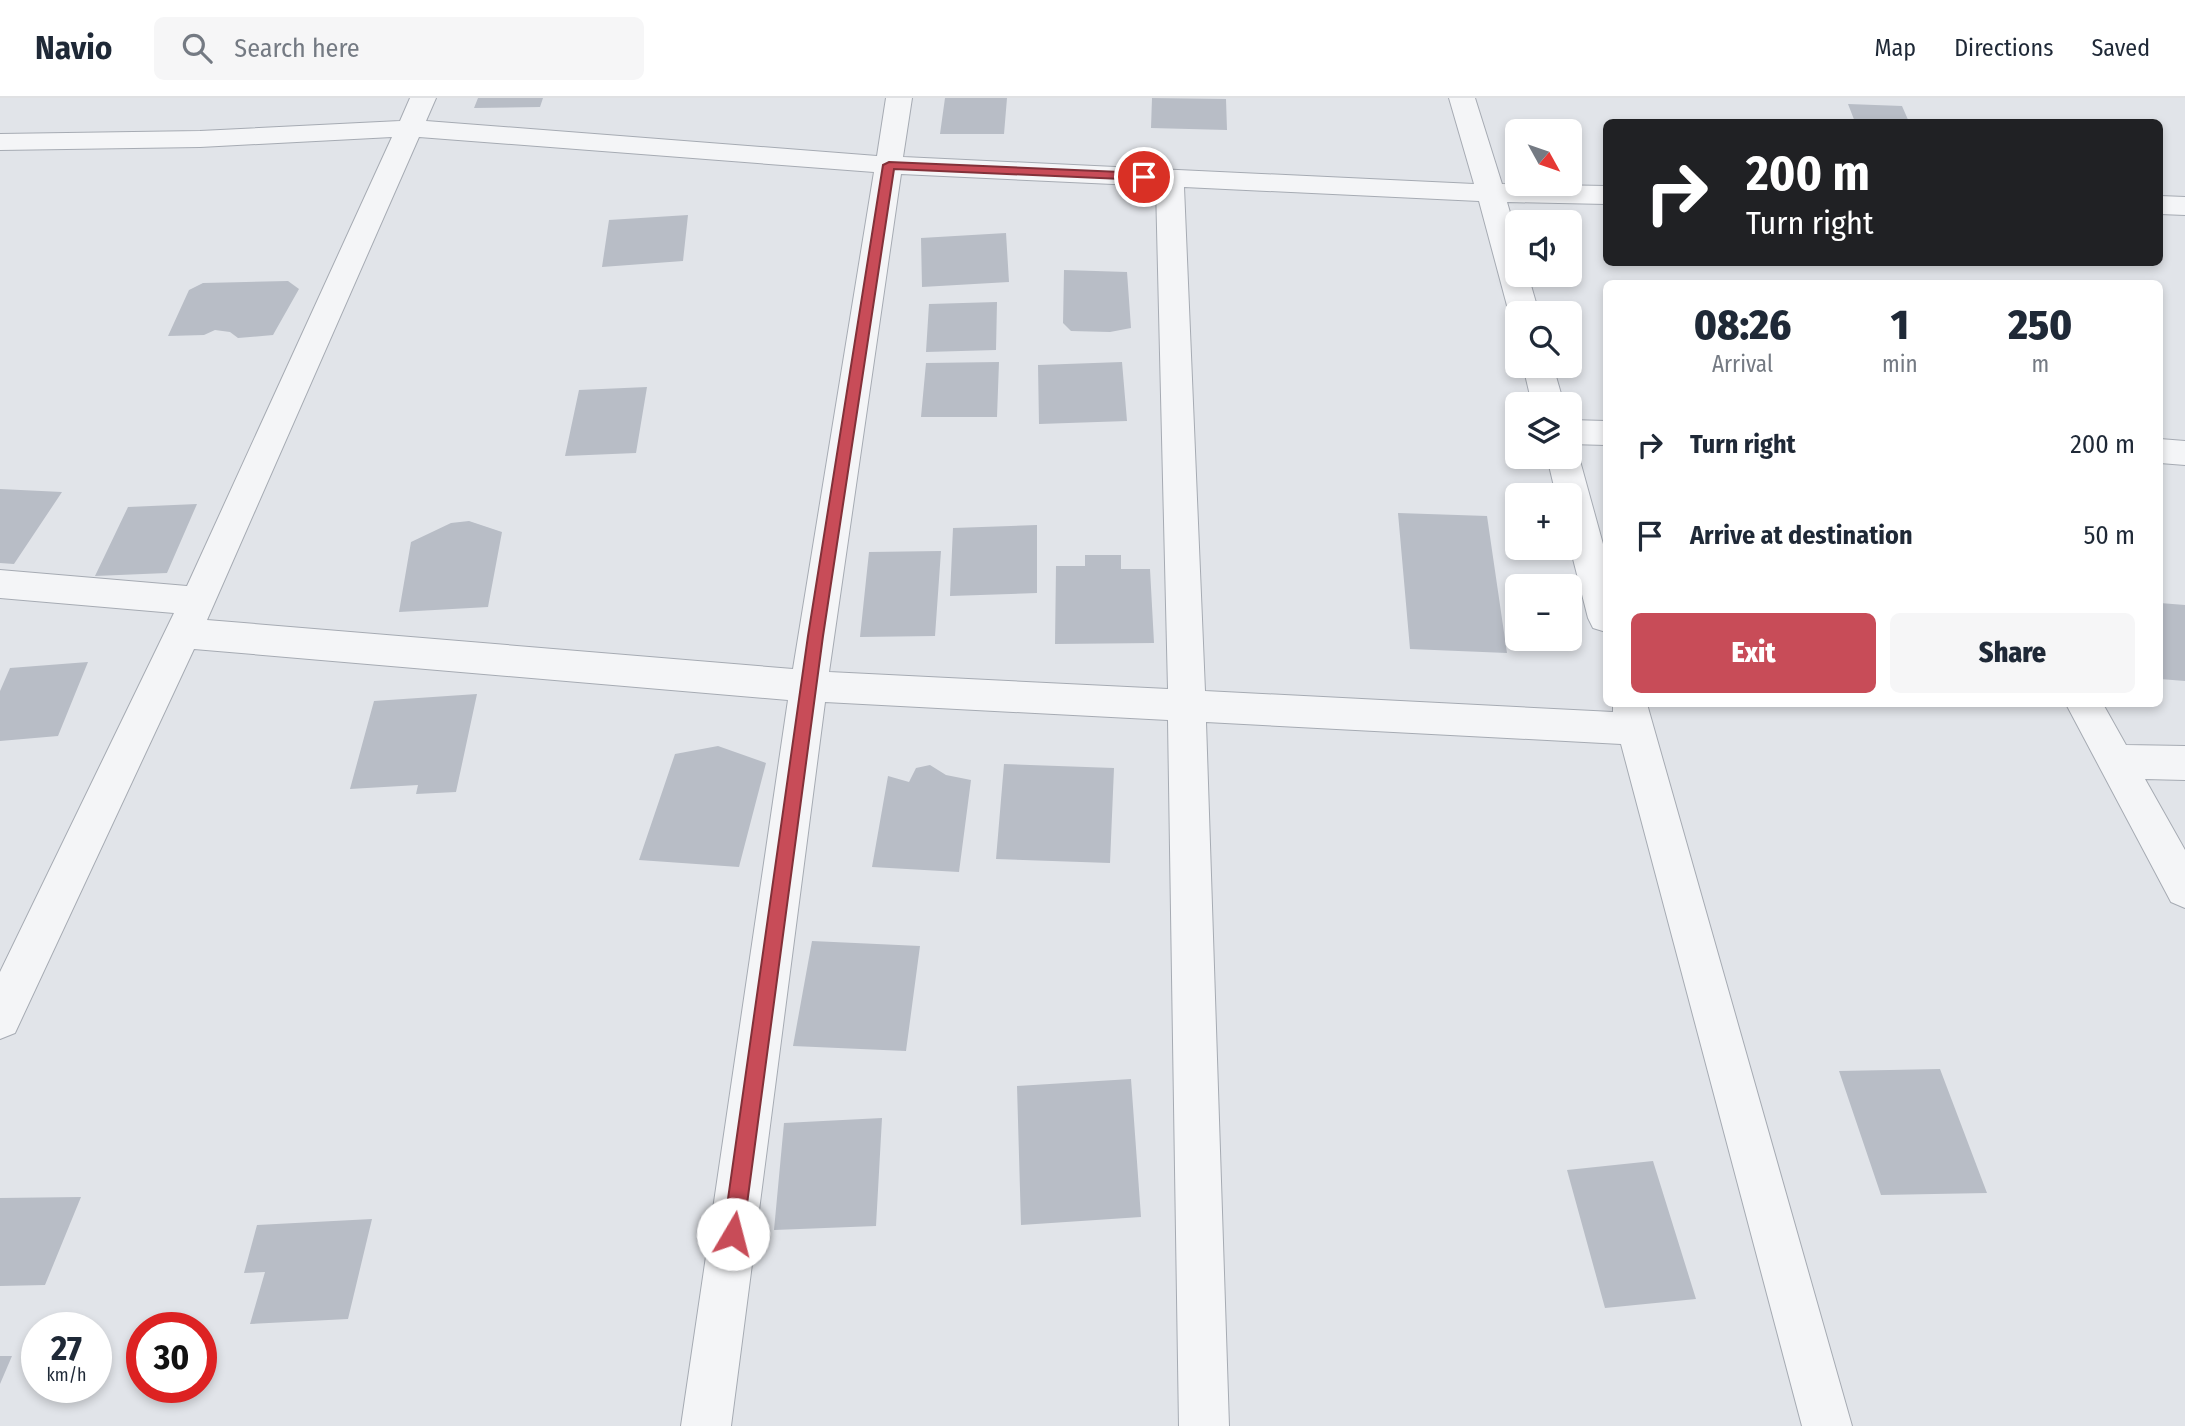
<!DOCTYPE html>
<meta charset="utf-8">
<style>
body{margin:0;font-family:"Fira Sans Condensed",sans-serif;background:#f6f6f7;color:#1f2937;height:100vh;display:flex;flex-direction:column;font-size:26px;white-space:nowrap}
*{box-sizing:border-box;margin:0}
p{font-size:23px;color:#747a83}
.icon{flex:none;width:38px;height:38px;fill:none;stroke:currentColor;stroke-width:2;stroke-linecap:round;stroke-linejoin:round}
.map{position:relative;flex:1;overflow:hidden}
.panel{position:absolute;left:1603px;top:182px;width:560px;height:427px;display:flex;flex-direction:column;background:#fff;border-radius:10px;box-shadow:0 4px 10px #0003}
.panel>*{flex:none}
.banner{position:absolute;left:1603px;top:21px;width:560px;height:147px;border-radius:10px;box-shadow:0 4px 10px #0003;background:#202124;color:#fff;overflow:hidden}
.needle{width:46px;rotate:130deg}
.buttons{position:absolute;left:1505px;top:21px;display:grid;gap:14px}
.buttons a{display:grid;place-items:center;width:77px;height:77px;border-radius:10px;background:#fff;box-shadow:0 4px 10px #0003;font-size:35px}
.speed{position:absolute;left:21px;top:1214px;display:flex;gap:14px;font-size:35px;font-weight:700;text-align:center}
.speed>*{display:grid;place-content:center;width:91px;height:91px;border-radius:50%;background:#fff;box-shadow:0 4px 10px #0003;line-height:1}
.speed small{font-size:18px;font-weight:400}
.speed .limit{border:10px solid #d22;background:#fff;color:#111}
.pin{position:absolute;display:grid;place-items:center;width:60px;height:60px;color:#fff;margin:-30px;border:4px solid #fff;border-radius:50%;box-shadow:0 2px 7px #0007}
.me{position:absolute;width:77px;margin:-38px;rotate:8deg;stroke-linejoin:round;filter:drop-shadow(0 0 5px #0008)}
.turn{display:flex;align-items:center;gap:24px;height:147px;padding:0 28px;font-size:32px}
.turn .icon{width:91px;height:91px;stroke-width:2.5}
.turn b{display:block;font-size:49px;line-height:60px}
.eta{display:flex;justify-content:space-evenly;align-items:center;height:119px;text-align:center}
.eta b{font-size:42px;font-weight:800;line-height:49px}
.primary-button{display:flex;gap:14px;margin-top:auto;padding:14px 28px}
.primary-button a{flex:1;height:80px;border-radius:10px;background:#c84c58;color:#fff;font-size:28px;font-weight:800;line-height:80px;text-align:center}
.primary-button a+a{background:#f6f6f7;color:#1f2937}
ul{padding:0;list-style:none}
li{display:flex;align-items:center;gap:21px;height:91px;padding:0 28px}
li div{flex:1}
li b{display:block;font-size:26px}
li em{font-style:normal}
header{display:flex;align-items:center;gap:42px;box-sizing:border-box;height:98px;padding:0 35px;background:#fff;border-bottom:2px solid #e0e1e3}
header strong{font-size:33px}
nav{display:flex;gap:38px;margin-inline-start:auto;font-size:24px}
.search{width:490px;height:63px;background:#f6f6f7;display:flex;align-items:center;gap:18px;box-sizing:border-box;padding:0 24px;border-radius:10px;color:#747a83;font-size:26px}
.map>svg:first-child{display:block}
</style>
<header>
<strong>Navio</strong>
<div class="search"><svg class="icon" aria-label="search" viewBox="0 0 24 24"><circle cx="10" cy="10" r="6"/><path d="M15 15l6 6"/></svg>Search here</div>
<nav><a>Map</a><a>Directions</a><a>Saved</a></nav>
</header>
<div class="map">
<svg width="2185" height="1328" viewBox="0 0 2185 1328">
<rect width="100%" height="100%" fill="#e1e4e9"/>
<path fill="#b8bdc6" d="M478,0H543L540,9L474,10Z
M945,0H1007L1004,36H940Z
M1152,0L1226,1L1227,32L1151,30Z
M1848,6L1902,8L1909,24H1855Z
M688,117L683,163L602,169L609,122Z
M1006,135L1009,184L922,189L921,140Z
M1064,172L1127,174L1131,230L1110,234L1071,233L1063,225Z
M288,183L299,191L273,237L238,240L230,234L215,232L204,237L168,238L189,192L203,185Z
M997,204L996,252L926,254L929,206Z
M999,264L997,319H921L926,265Z
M1122,264L1127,323L1039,326L1038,267Z
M647,289L636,355L565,358L579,292Z
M0,391L62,394L14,466L0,465Z
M197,406L167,475L95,478L128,409Z
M1398,415L1487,418L1507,555L1410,551Z
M469,423L502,434L488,509L399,514L411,444L451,425Z
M1037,427V495L950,498L953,430Z
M941,453L935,538L860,539L869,454Z
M1085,457H1121V471H1150L1154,545L1055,546L1056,468H1085Z
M2160,505L2185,507V583L2160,581Z
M88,564L58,638L0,643V593L10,570Z
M477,596L456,694L416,696L418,687L350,691L374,603Z
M718,648L766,665L739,769L639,762L675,656Z
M1004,666L1114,670L1110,765L996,761Z
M930,667L946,677L971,682L959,774L872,769L888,678L909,684L916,670Z
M812,843L920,848L906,953L793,948Z
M1940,971L1987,1095L1881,1097L1839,973Z
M1131,981L1141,1119L1021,1127L1017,988Z
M882,1020L876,1128L774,1132L784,1025Z
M1653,1063L1696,1201L1605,1210L1567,1072Z
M81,1099L45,1187L0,1188V1100Z
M372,1121L348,1221L250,1226L265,1174L244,1175L257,1127Z
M0,1258H12L0,1286Z"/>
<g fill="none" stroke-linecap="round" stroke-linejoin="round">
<defs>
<path id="minor" d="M410,0H436L426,23L877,58L886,0H912L903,59L1474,86L1449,0H1475L1502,86L1606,88V106L1507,104L1517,139V177H1528L1539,215H1517V223L1509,215L1479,103L1184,89L1205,593L1613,614V606H1647L1852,1328H1802L1621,646L1206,624L1229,1328H1179L1168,622L825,604L731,1328H681L788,602L194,551L15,935L0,941V874L174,515L0,500V472L187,488L392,39L200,49L0,52V36L200,33L400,23ZM419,39L874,74L793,571L207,522ZM901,76L1156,88L1168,591L829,574Z
M2160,98L2185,99V117L2160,116Z
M1523,268H1553L1564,306H1532Z
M1570,322L1606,323V347L1570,346Z
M2160,341L2185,343V367L2160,365Z
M1570,349L1575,350L1579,359L1606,457V534L1593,530L1588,520L1570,449V397H1556L1547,359H1570Z
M2066,606H2103L2126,647L2185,648V682L2145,681L2185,752V810L2171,804Z"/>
</defs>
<use href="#minor" stroke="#a6abb3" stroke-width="2"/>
<use href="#minor" fill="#f4f5f7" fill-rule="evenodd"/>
</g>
<path fill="#c84c58" stroke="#823139" stroke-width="2" d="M889,64L1144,75L1150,79L1144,82L894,71L823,538L743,1136L740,1143L733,1146L726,1143L723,1136L808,538L883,67Z"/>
</svg>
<div class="buttons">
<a><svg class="needle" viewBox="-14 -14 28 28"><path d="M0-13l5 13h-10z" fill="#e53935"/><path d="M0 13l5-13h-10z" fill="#747a83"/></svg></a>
<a><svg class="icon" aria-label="sound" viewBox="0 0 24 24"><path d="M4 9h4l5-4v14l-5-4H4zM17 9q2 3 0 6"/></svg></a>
<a><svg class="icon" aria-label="search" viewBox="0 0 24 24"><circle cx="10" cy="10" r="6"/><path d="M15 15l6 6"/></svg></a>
<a><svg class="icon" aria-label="layers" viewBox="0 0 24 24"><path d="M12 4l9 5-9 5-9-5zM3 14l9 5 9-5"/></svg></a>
<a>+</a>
<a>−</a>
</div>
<div class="speed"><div>27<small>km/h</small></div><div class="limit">30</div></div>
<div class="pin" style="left:1144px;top:79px;background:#d93025"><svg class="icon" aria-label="arrive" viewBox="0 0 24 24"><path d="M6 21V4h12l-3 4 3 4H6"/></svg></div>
<svg class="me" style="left:733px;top:1136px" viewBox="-20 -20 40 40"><circle r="19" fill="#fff"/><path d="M0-13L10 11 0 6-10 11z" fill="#c84c58"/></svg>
<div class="banner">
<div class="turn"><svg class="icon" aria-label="right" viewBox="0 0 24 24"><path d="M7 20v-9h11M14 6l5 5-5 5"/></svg><div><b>200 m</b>Turn right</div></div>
</div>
<section class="panel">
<div class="eta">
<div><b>08:26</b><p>Arrival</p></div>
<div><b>1</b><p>min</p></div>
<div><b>250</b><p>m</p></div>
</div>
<ul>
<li><svg class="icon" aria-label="right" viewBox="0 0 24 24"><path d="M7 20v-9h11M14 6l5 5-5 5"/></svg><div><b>Turn right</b></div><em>200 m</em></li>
<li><svg class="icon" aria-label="arrive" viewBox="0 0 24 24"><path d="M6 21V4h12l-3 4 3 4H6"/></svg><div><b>Arrive at destination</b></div><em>50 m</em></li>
</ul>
<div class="primary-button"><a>Exit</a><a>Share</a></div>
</section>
</div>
